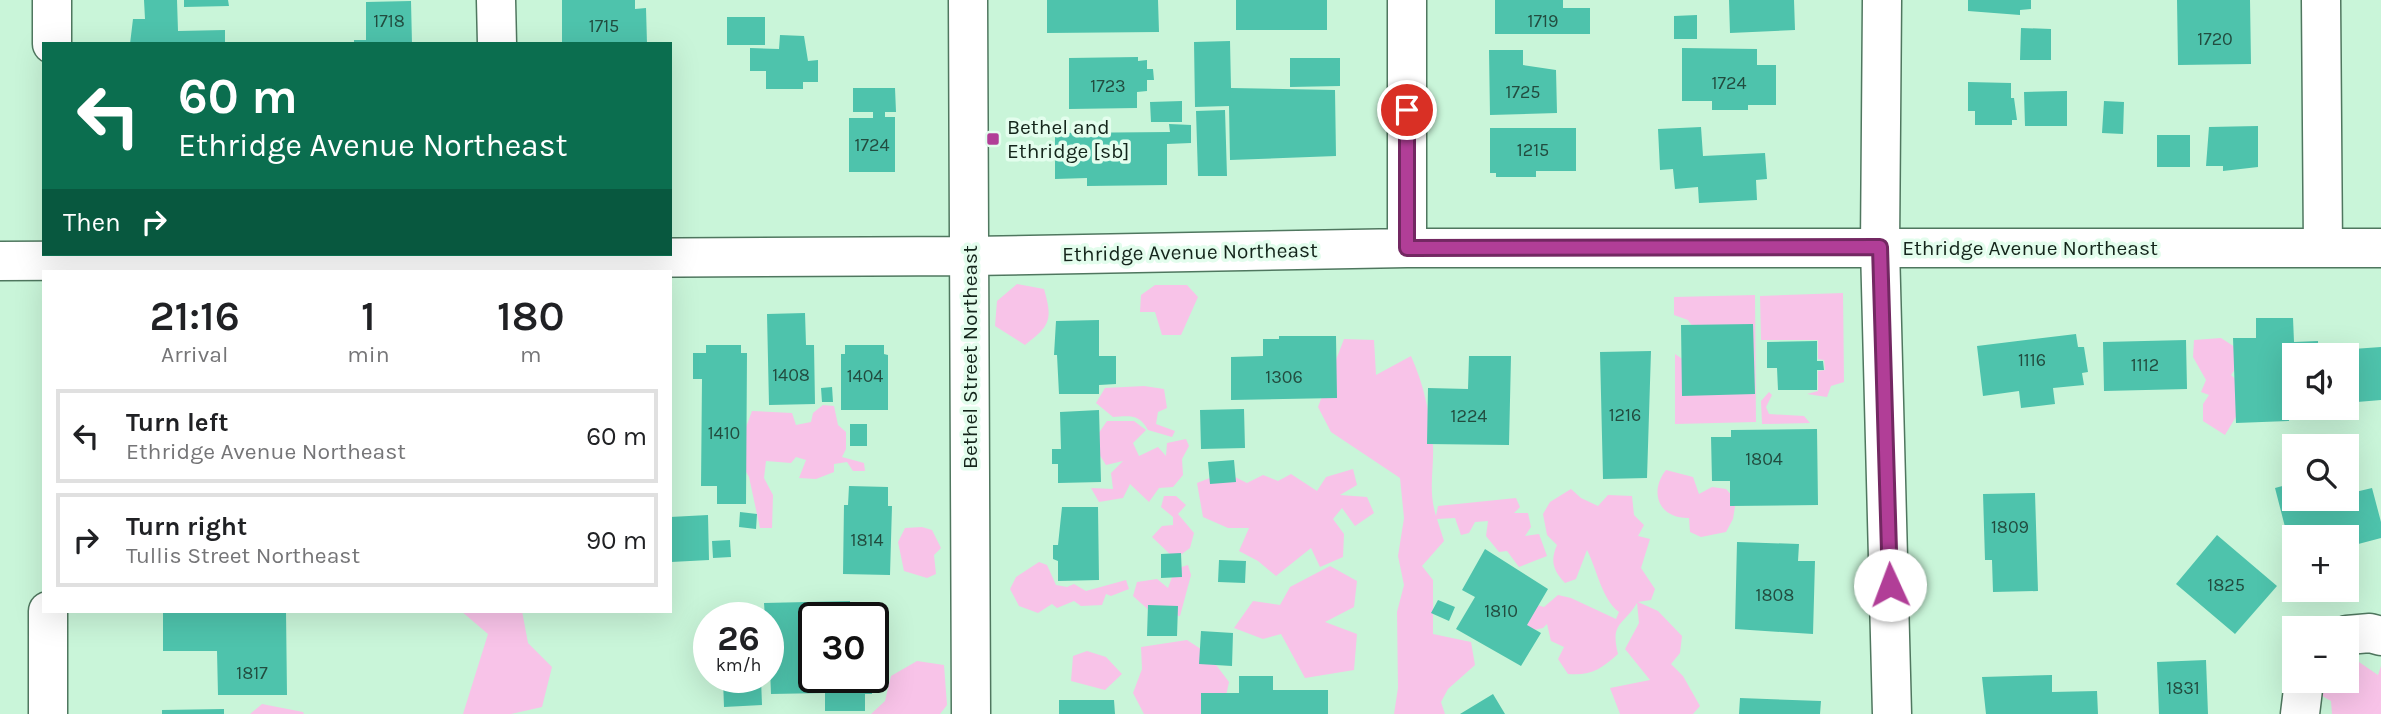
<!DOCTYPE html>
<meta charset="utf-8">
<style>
body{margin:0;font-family:Karla,sans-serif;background:#f2f2f2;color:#202124;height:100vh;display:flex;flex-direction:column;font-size:26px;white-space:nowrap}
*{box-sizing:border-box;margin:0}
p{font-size:23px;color:#757577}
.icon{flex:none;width:38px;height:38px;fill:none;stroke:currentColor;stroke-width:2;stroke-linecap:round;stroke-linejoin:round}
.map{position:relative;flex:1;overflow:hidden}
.drawer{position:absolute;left:42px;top:270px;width:630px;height:343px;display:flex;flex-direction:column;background:#fff;border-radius:0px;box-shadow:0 7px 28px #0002}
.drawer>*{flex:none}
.guide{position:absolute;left:42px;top:42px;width:630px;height:214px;border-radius:0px;box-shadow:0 7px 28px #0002;background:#0b6e4f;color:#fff;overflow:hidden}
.controls{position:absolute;left:2282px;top:343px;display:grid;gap:14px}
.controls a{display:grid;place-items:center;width:77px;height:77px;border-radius:0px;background:#fff;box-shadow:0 7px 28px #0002;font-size:35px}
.speed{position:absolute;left:693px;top:602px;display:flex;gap:14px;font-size:35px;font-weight:700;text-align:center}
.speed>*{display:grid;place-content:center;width:91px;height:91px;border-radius:50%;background:#fff;box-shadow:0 7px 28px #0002;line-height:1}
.speed small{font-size:18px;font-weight:400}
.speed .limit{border:4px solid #111;border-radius:10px;background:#fff;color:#111}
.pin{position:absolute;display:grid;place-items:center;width:60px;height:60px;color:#fff;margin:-30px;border:4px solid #fff;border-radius:50%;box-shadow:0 2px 7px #0007}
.me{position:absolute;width:77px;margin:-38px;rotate:358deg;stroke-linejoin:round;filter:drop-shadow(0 0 5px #0008)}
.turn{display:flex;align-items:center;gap:24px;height:147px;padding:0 21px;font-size:32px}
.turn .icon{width:91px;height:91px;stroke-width:2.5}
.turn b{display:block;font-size:49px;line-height:60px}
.then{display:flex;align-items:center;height:66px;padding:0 21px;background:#0003;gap:14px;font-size:26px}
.eta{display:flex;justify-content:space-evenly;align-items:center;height:119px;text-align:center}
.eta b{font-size:42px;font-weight:600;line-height:49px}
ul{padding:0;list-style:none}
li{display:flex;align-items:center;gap:21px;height:94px;margin:0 14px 10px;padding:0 7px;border:4px solid #e0e0e0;border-radius:0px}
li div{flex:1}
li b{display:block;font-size:26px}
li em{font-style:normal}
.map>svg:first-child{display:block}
</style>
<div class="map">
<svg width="2381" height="714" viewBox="0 0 2381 714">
<rect width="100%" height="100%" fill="#c9f5d9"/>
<path fill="#f8c3e8" d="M1017,284L1044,289C1053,320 1050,326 1025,345L995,326L997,301Z
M1155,285H1187L1198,297L1181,335H1162L1155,312H1140L1141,295Z
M1843,293L1844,382L1831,386L1827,397L1807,394L1818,391V371L1825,370L1824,360L1818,359V340H1761L1760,296Z
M1755,295L1756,422L1675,424V354L1684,360L1693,327L1688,320L1674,315V297Z
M2221,338L2238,349L2240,362L2231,375L2240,383V410L2225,435L2203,421V404L2209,395L2201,392L2206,380L2193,357L2194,340Z
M1344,339L1374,340L1376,375L1411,356C1424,385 1430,414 1433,446C1434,471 1428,490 1436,516L1438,506L1516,498L1520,507L1514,513H1528L1531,527L1525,536L1539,534L1547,556L1519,567L1507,551L1499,552L1486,536L1488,521L1475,522L1469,533L1461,535L1455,518L1437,519L1444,541L1422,566L1433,580V634L1471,642L1475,665L1448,689L1441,702L1445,714H1394L1398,688L1397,612L1404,585L1398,556L1404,518L1400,478L1331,432L1318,407Z
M1144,386L1164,389L1167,408L1158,412L1156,424L1175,431L1172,437L1148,430C1139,414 1130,416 1113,417L1096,403L1105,388Z
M1769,392L1772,395L1766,407L1769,414L1804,416L1810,423L1762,424L1761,401Z
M823,405L834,406L838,425L846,432V449L842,457L864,463L865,471H853L847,462L834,464V472L816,479L799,478L806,460L796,457L791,463L766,461L764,478L773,495L772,528H760L749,477L736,454L752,411L792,413L796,425L811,422L813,413Z
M1107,421H1134L1146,430L1133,443L1139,456L1158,447L1166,456L1167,443L1186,439L1189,446L1182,459L1183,475L1173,487L1159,488L1149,502L1130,484L1123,498L1099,502L1091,488L1113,489L1111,473L1123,461L1106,465L1092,443Z
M1353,469L1357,485L1340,495L1367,497L1374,513L1355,526L1342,508L1333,519L1344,534L1343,557L1320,567L1311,548L1276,576L1258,561L1239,551L1249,528H1228L1203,517L1197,483L1225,472L1247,483L1263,475L1278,481L1291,474L1317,491L1326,477Z
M1666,470L1693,477L1699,494L1712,487L1726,489L1736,500L1733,519L1726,532L1701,537L1690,532L1689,518C1660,519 1648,493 1666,470Z
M1571,489L1581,498L1598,506L1608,495L1632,496L1634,515L1644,525L1638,536L1650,539L1641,568L1655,589L1651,600L1638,602L1658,611L1682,636L1680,653L1671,664L1683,676L1700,706L1693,714H1620L1610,688L1650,680L1625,649L1639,623L1637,603C1623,626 1610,622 1618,654C1601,669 1591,676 1568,674L1558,659L1564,647L1551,641L1547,624L1543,628L1525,632L1533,604L1544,607L1558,595L1571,598L1616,619L1619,612C1602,599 1597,570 1587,550L1576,579L1565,583C1553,570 1550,561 1557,545L1547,535L1543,514L1550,502Z
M1164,496H1176L1186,505L1178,514L1194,533L1190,548L1175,559L1152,537L1162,526L1173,525V517L1161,507Z
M922,527L932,530L941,548L934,555L936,574L927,578L904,571L898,542L905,528Z
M1039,562L1047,565L1056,585L1067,587L1074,584L1086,591L1126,580L1129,589L1111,596L1106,594L1102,605L1081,606L1074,601L1057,608L1052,604L1038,613L1019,606L1010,589L1016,577Z
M1188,565L1191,575L1180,616L1152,613L1133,596L1137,582L1157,579L1168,588L1175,569Z
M1330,566L1357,581L1354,607L1325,622L1357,634L1354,670L1305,678L1281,634L1263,639L1234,628L1253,601L1280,605L1290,587Z
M461,611H522L528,643L552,667L542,707L511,714H463L488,634Z
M1187,640L1207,653L1229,682L1222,714H1144L1133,693L1142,669L1141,647Z
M1087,651L1106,657L1122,674L1105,690L1071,681L1073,656Z
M917,661L944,665L947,705L940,714H871L885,701L891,676Z
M2359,662L2378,675L2381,666V714H2332L2331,701L2310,689L2317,681H2347V675L2358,686Z
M262,704L303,712L304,714H250Z"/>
<path fill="#4ec3ac" d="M144,0H177L178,31L225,30V44H130L133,19H145Z
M184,0H228L229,6L184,7Z
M562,0H635V9L646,8L647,44H562Z
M1047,0H1158L1159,32L1047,33Z
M1236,0H1327V30H1236Z
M1495,0H1563V8H1590V34H1495Z
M1729,0H1794L1795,30L1730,33Z
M1968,0H2031V9L2020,10V15L1968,11Z
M2177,0H2250L2251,64L2178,65Z
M411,1L412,44H354V40H366V2Z
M1697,15V39H1674V16Z
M727,17H765V45H727Z
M2021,28L2051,29V60H2020Z
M780,35L804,36L808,61L818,60V82H803V89H766V71H750V48L779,49Z
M1230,41L1231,88L1335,90L1336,156L1230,160L1229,106L1195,107L1194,42Z
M1682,48L1757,49V65H1776V105H1748V110H1712V101H1682Z
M1489,50H1523V65L1556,70L1557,113L1490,115Z
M1138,57V61L1147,60V69H1153L1154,80H1147V91L1137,92V108L1069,109V58Z
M1290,58H1340V86L1290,87Z
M1968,82L2011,83V98H2014L2017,120H2012V125H1975V111H1968Z
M853,88H895L896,112H885V117H895V172H849V118H873V112H853Z
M2067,91V126H2025L2024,92Z
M1182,101V122H1151L1150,102Z
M2104,101L2124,102L2123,134L2102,133Z
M1225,110L1227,176H1198L1196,111Z
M1169,124L1191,125V143L1167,144V185L1087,186V178L1055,179V133L1170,132Z
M2258,126V167L2223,171V166H2206L2209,127Z
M1701,127L1703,156L1765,153L1767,179L1756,180L1757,200L1699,203L1698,187L1675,189L1673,169L1660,170L1658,129Z
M1490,128H1576V171H1536V177H1496V173H1490Z
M2157,135H2190V167H2157Z
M805,313L806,345H814L815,404L769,405L767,314Z
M2256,318H2293L2294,342L2318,341V355H2294V389H2288L2289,421L2236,423L2233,338H2256Z
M1099,320V356H1116V384L1099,385V394H1059L1057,355H1054L1056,321Z
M1753,324L1755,394L1682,396L1681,325Z
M2076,334L2078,347H2084L2088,372L2082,373L2084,385L2053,388L2055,404L2021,408L2019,391L1983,396L1977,346Z
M1279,336H1336L1337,398L1231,400V357L1263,356V339H1279Z
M2186,340L2187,389L2104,391L2103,342Z
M1817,341V361H1823L1824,370H1817V390H1778L1777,368H1767V342Z
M706,345H741V353H747L746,504H717V486H701L702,379H693V353H706Z
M845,345H884V354L888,355V410H841V354H845Z
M2381,347V400L2357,402L2353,349Z
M1651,351L1647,478L1603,479L1600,352Z
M1469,356H1511L1509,445L1427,444L1428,388L1468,389Z
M832,387L833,402H822L821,388Z
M1244,409L1245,448L1201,449L1200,410Z
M1099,410L1101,482L1058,483V464H1052V449H1061L1060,412Z
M850,424H867V446H850Z
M1817,429L1818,505L1730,506V481H1712L1711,437H1731V430Z
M1234,460L1236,482L1210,484L1208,462Z
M2294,483V499H2347V494L2372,488L2381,522V538L2347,547V537H2294L2293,558L2275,488Z
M849,486L888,487V506H892L890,575L843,574L844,505H848Z
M2035,493L2038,591L1993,592L1992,560H1985L1983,494Z
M1062,507H1098L1099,580L1058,581V561L1053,559V545H1058Z
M740,512L757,514L756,529L739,527Z
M708,515L709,560L671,562L670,517Z
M2217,535L2277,586L2235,634L2176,584Z
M730,540L731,557L713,558L712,541Z
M1737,542L1799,544L1798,561H1815L1813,634L1735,629Z
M1485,549L1548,589L1527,625L1541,633L1521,666L1456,629L1475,597L1462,590Z
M1181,553L1182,577L1161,578V554Z
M1219,560L1246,561L1245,583L1218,582Z
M1438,600L1455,607L1449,621L1431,613Z
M850,601V618H814V677H871L872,694H865V711H825V693L771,694L768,618H765L764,603Z
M1148,605L1178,606L1177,636H1147Z
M163,611H286L287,695H218L217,651H163Z
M1201,631L1233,633L1232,666L1199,664Z
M2206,660L2208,714H2159L2157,662Z
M2052,675V692L2097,691L2098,714H1986L1982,677Z
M1239,676H1273V690H1328V714H1201V693H1239Z
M761,679L762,705L724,707L723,680Z
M1493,694L1505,714H1460Z
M1740,698L1821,701L1820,714H1739Z
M1059,700H1114L1115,714H1059Z
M224,709V714H162V710Z"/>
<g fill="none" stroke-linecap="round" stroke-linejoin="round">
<defs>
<path id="minor" d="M496,0L497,44
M968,0L971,714
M1407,0V248
M1882,0L1880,247L1892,714
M2321,0L2323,248
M52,44V0
M0,261L971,256L1407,248H2381
M48,611V714
M2347,635L2370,633L2381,636
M2300,714L2304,681"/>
</defs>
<use href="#minor" stroke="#4f775f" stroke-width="41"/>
<use href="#minor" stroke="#fff" stroke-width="38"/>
</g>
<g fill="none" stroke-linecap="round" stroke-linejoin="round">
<defs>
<path id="route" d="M1407,110V248L1880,247L1890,585"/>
</defs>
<use href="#route" stroke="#732862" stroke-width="18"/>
<use href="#route" stroke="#b13e97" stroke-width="12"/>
</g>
<rect fill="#b13e97" stroke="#e3fded" stroke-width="2.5" x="986" y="132" width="14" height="14" rx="3.5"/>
<g text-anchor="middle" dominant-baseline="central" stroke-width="7" stroke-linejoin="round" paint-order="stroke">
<g font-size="18" fill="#224c3f">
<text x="389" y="21">1718</text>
<text x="1543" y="21">1719</text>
<text x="604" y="26">1715</text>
<text x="2215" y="39">1720</text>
<text x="1729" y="83">1724</text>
<text x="1108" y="86">1723</text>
<text x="1523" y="92">1725</text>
<text x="872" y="145">1724</text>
<text x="1533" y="150">1215</text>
<text x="2032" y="360">1116</text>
<text x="2145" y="365">1112</text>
<text x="791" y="375">1408</text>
<text x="865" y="376">1404</text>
<text x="1284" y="377">1306</text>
<text x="1625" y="415">1216</text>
<text x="1469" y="416">1224</text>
<text x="724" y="433">1410</text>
<text x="1764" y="459">1804</text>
<text x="2010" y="527">1809</text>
<text x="867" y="540">1814</text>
<text x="2226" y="585">1825</text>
<text x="1775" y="595">1808</text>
<text x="1501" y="611">1810</text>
<text x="252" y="673">1817</text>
<text x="2183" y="688">1831</text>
</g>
<g font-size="21" fill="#14251b" stroke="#e3fded" text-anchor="start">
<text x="1007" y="127">Bethel and<tspan x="1007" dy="24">Ethridge [sb]</tspan></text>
</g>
<g font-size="21" fill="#14251b" stroke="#e3fded">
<text x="2030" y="248">Ethridge Avenue Northeast</text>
<text transform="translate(1190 252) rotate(-1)">Ethridge Avenue Northeast</text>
<text transform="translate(970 357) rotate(-90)">Bethel Street Northeast</text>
</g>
</g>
</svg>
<div class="controls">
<a><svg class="icon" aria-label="sound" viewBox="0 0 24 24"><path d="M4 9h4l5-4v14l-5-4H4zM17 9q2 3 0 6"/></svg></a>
<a><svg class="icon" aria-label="search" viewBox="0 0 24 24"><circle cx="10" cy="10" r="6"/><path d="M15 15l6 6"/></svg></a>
<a>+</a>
<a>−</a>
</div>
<div class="speed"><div>26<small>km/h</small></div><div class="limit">30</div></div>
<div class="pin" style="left:1407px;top:110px;background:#d93025"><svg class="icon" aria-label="arrive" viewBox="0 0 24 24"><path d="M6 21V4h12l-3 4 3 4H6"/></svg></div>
<svg class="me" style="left:1890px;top:585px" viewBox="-20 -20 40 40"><circle r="19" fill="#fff"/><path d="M0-13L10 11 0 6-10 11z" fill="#b13e97"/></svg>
<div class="guide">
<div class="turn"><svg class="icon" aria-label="left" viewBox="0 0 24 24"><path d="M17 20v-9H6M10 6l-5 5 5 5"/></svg><div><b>60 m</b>Ethridge Avenue Northeast</div></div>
<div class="then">Then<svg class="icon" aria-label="right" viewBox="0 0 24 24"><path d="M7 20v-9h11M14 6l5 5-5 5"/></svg></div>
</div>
<section class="drawer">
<div class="eta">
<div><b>21:16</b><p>Arrival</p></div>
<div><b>1</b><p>min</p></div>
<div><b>180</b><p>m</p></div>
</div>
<ul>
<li><svg class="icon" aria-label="left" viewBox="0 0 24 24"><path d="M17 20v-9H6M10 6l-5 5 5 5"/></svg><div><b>Turn left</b><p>Ethridge Avenue Northeast</p></div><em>60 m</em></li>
<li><svg class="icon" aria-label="right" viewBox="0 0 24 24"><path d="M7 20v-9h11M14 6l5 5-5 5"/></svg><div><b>Turn right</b><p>Tullis Street Northeast</p></div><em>90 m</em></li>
</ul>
</section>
</div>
